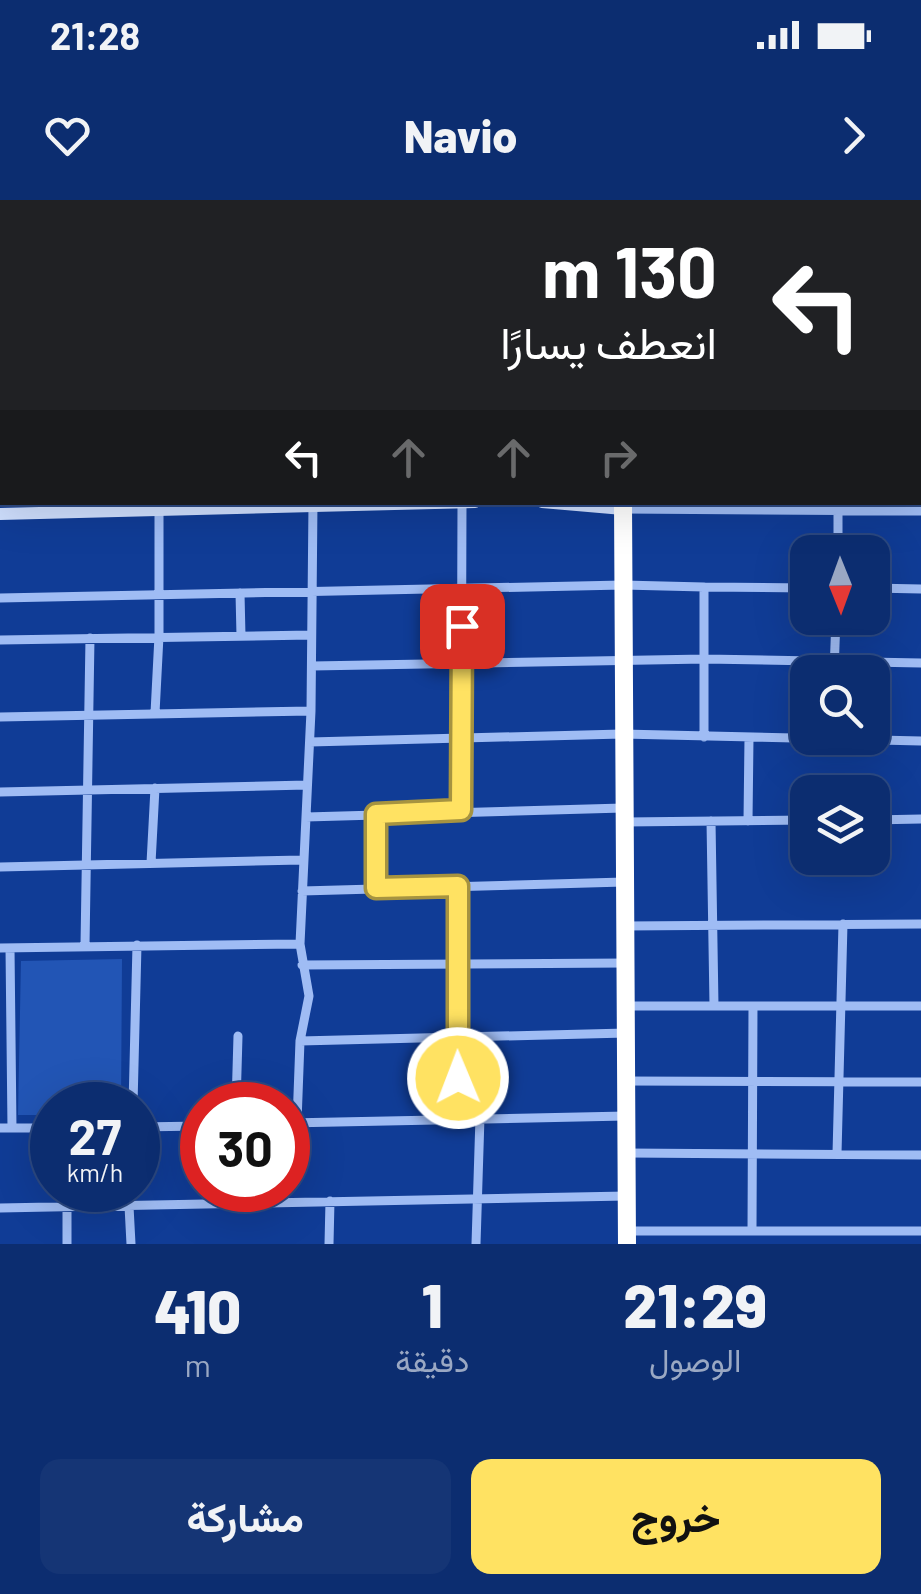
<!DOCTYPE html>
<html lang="ar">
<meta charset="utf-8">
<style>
body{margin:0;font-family:Barlow,Vazirmatn,sans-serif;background:#153575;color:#f1f3f6;direction:rtl;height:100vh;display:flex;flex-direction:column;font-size:38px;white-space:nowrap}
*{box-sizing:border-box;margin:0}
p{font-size:32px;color:#9aa8c3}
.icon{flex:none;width:55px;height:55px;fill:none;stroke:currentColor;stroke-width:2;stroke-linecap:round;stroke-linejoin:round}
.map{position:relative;height:1044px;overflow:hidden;direction:ltr}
.details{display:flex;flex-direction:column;background:#0c2d70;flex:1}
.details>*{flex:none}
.top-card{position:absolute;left:0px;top:0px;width:922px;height:305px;box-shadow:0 10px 40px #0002,0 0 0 2px #2c4983;direction:rtl;background:#202124;color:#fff;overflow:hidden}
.needle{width:65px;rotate:179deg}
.buttons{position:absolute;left:790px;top:335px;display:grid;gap:20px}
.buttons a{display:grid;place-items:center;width:100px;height:100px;border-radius:20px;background:#0c2d70;box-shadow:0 10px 40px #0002,0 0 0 2px #2c4983;font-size:50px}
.speed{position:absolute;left:30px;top:882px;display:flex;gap:20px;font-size:50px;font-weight:700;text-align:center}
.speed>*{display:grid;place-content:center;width:130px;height:130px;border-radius:50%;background:#0c2d70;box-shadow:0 10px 40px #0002,0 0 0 2px #2c4983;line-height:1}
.speed small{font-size:25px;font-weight:400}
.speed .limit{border:15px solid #d22;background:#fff;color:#111}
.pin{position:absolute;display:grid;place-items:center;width:85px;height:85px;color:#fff;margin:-42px;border-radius:20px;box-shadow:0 5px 15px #0006}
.me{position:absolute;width:110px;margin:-55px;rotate:359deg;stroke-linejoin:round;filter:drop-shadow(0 0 8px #0008)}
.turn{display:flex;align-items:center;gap:35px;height:210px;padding:0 40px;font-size:45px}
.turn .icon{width:130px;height:130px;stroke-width:2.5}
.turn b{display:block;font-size:70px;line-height:85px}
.lanes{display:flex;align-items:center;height:95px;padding:0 40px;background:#0003;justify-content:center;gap:50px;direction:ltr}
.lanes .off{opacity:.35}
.eta{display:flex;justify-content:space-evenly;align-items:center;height:170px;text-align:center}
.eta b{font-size:60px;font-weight:800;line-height:70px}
.button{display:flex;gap:20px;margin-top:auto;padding:20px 40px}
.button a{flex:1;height:115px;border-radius:20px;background:#ffe262;color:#111;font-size:40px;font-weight:800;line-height:115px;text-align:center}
.button a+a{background:#153575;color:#f1f3f6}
.status{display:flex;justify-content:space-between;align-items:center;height:70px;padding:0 50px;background:#0c2d70;direction:ltr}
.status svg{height:28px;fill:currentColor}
header{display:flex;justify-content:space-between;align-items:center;height:130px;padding:0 40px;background:#0c2d70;font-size:45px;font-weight:800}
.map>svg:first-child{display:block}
</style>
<div class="status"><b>21:28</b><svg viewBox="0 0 49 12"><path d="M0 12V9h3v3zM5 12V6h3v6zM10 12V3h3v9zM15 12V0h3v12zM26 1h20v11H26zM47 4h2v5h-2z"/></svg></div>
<header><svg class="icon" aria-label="forward" viewBox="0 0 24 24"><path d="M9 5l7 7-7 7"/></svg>Navio<svg class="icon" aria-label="heart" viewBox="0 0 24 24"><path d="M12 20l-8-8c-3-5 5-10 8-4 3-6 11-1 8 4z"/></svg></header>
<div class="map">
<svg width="921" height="1044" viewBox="0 0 921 1044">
<rect width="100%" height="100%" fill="#103c96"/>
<path fill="#2255b5" d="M122,759L121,905H52V915H18L21,761Z"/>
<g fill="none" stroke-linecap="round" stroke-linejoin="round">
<path stroke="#9fbcf4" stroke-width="9" d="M120,2V0
M317,2V0
M840,2V0
M0,73H2
M920,89H921
M0,144H2
M920,163H921
M0,220H2
M920,236H921
M623,309L921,311
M838,352V311
M872,388L921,389
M240,393L241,436
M0,398L623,385L704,387
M0,440L311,435
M312,466L705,459L921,463
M834,472L836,418
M155,513L159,436V311
M0,517L311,511
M704,537V387L808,388
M310,542L622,534L921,541
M0,592L307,585
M461,610L462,303
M375,614L377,688
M306,617L623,608
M872,620L921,619
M711,621L714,806
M748,621L749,538
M625,622L808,620
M151,663L155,588
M0,667L302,660
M302,691L624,682
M625,726L921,724
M85,745L90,438
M0,748L300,744
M10,748L12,928
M302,765L626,763
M626,806H921
M300,841L626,833
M625,881L921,882
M133,905L137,745
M236,905L238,836
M458,918V687
M297,922L300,841L309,796L300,744L311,511L313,302
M288,923L626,916
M138,927L202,926
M0,928H52
M627,953L921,955
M837,954L843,724
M241,1005L242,990
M129,1006L131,1044
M0,1008L627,996
M752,1030L753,806
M627,1031H921
M67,1044V990
M329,1044L330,1001
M476,1044L480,917"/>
<path stroke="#cedefd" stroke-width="12" d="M542,302L623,309
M0,314L475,302"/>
<path stroke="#fff" stroke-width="18" d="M620,2V0
M623,302L627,1044"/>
</g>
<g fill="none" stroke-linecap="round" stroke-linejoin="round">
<defs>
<path id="route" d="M458,878V686L376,688V614L461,610L462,426"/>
</defs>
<use href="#route" stroke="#a69340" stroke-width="25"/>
<use href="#route" stroke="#ffe262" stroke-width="18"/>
</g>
</svg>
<div class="buttons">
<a><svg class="needle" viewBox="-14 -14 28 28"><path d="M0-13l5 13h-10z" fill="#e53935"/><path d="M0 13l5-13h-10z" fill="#9aa8c3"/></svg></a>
<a><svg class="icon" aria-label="search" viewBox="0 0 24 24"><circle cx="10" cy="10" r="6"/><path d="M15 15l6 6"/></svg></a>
<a><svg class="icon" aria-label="layers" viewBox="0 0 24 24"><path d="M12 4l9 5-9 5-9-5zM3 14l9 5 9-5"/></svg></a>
</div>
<div class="speed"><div>27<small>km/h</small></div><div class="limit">30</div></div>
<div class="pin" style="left:462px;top:426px;background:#d93025"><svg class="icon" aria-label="arrive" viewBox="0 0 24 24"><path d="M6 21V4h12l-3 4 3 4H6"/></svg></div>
<svg class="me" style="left:458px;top:878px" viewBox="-20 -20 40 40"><circle r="17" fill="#ffe262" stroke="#fff" stroke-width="3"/><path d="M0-11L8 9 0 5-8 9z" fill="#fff"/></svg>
<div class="top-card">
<div class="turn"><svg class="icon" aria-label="left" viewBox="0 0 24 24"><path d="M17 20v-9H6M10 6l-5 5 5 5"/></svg><div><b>130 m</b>انعطف يسارًا</div></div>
<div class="lanes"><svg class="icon" aria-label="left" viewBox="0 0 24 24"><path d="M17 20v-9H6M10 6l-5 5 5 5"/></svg><svg class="icon off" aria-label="ahead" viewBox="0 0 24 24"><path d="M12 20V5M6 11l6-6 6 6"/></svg><svg class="icon off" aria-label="ahead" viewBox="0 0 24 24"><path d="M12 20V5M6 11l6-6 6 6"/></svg><svg class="icon off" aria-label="right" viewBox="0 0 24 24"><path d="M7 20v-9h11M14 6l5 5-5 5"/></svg></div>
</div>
</div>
<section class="details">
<div class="eta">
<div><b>21:29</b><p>الوصول</p></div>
<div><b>1</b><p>دقيقة</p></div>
<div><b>410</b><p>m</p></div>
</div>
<div class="button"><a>خروج</a><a>مشاركة</a></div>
</section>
